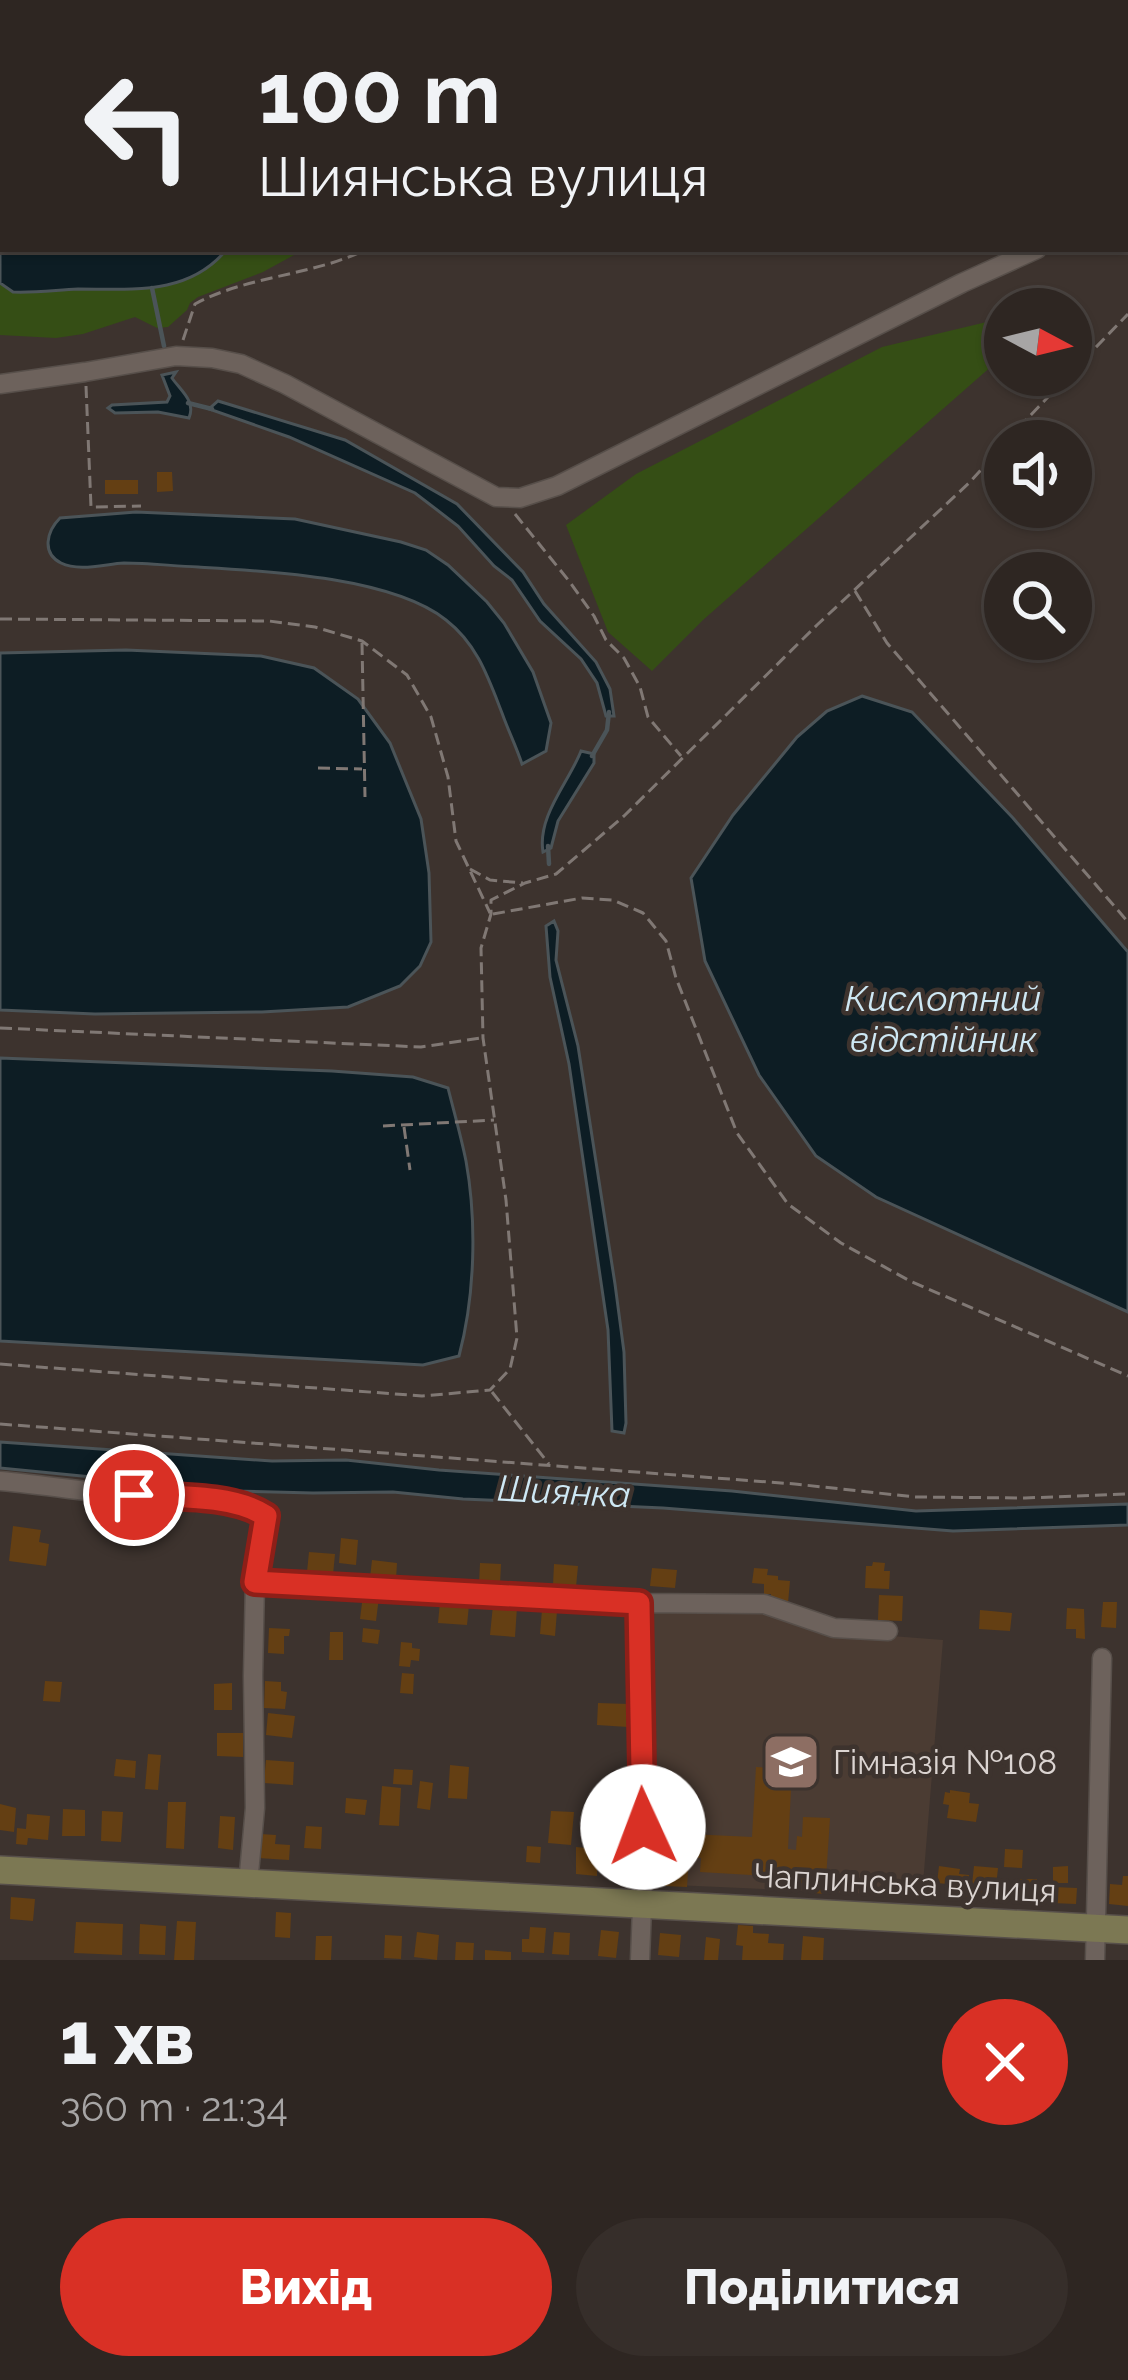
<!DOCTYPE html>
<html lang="uk">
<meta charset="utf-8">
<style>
body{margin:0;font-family:Raleway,sans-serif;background:#362e2a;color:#f1f3f6;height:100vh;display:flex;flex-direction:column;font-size:45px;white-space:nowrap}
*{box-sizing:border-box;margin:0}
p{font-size:39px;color:#a7a5a5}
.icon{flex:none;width:66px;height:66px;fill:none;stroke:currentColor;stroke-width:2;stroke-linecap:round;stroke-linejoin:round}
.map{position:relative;height:1960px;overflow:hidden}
.side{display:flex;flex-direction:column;background:#2e2622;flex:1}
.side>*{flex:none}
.banner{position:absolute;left:0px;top:0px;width:1128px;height:252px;box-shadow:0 3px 9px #0004,0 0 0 3px #494340;background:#2e2622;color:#f1f3f6;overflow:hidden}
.needle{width:78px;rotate:97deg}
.fabs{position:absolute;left:984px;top:288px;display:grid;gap:24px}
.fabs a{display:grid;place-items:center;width:108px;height:108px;border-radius:50%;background:#2e2622;box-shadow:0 3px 9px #0004,0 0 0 3px #494340;font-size:60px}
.pin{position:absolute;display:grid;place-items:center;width:102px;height:102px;color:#fff;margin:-51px;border:6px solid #fff;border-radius:50%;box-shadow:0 3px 12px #0007}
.me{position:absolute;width:132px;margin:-66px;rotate:358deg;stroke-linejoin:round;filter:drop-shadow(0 0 9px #0008)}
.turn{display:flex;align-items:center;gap:42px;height:252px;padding:0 60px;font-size:54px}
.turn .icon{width:156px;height:156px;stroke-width:2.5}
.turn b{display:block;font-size:84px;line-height:102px}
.round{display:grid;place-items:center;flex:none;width:126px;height:126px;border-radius:63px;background:#362e2a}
.overview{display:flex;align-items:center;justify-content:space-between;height:204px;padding:0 60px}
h1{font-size:72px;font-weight:800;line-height:90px}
.primary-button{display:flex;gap:24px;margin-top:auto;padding:24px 60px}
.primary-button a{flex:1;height:138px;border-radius:72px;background:#d93025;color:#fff;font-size:48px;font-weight:800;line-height:138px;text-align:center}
.primary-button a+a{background:#362e2a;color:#f1f3f6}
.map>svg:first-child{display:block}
</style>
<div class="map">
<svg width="1128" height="1960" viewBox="0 0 1128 1960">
<rect width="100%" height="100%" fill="#3d332e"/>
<path fill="#4b3c33" d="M647,1610H756L815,1630L943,1640L922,1896L652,1884Z"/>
<path fill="#354e15" d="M0,0H179L183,3H3V191L0,192Z
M227,249H305L263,272L198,297L190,303L187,310L168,327L157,328L135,317L83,334L56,338L0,335V283L13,292C35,293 57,290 79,289C131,289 189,296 227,249Z
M995,320L1002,357L703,620L652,671L608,632L566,525L636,474L882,347Z"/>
<path fill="#0d1d24" stroke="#4b5458" stroke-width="3" d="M3,191V249H227C189,296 131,289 78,289C56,290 35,293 13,292L0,283V192Z
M176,372L172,378C181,391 196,401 189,418L158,412L115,413L108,408L112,405L167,402L170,396L162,375Z
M218,401L345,440L457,504L523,572L544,604L596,662L610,689L614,716H606L597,683L581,659L540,621L512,580L494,566L458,526L415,493L289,437L209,409Z
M136,512L295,519L401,542L426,550L448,565L487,602L504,623L533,672L551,723L546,751L522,764C516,746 508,730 502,713C488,677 477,644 446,620C392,577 266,571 198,567C173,566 148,563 124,563C105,564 79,572 61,563C41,553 47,531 60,518Z
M126,650L261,656L314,668L358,699L390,743L421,819L429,873L431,942L420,966L400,986L348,1007L262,1012L95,1014L0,1010V653Z
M862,696L912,712L1013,818L1128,952V1312L876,1197L816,1156L759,1075L705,961L691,878L733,815L797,737L827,711Z
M581,751L594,754V763L558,821L551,848L543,852C537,816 569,782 581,751Z
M554,921L558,931L556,960L578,1046L615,1284L624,1352L626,1423L624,1433L612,1431L608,1330L569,1064L550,977L546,926Z
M0,1058L332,1071L413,1077L448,1088C454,1112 461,1136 466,1161C477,1222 475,1296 459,1356L423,1365L0,1341Z
M0,1442L272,1461L346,1460L439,1470L732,1491L916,1511L1128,1504V1525L953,1531L663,1508L463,1499L393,1492L313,1493L235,1491L0,1468Z"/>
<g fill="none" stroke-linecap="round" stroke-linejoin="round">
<path stroke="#4b5458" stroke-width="4.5" d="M152,288L164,346
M188,403L212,409
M592,756L607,730L609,712
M548,846L549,864"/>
</g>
<path fill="#643f13" d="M157,472H172L173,491L157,492Z
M105,480H138V494H105Z
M13,1526L41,1530L39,1542L49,1544L46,1566L9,1561Z
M341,1538L358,1540L356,1565L339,1563Z
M309,1552L335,1554L333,1575L307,1572Z
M372,1560L397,1563L396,1580L370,1578Z
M873,1562L885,1563L884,1571H890L889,1589L865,1588L866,1566H872Z
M480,1563L501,1564L500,1584H479Z
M554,1564L578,1566L576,1587L553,1585Z
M652,1568L677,1570L675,1588L650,1586Z
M754,1568L768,1569L767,1575L778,1576V1580L790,1581L788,1603L771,1602V1594H764V1584L752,1583Z
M363,1595L379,1597L376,1621L360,1619Z
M879,1595L903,1596L902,1621L878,1620Z
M440,1602L469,1605L467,1625L438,1623Z
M1103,1602H1117L1116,1628L1101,1627Z
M493,1605L517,1607L515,1637L490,1635Z
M1067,1608L1084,1609L1085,1639L1076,1638V1629H1066Z
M542,1610L557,1611L555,1636L540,1634Z
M980,1610L1012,1613L1010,1631L979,1629Z
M269,1628L290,1629L289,1636H284V1654L268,1653Z
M363,1628L380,1630L378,1644L362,1642Z
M330,1632H343V1660H329Z
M401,1642L412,1643V1648L420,1649L419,1661L411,1660L410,1667L399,1666Z
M402,1673L414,1674L413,1694L400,1693Z
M45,1681L62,1682L60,1702L43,1701Z
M265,1681L281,1682V1691L287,1692L285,1709L264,1708Z
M232,1683V1710H214V1684Z
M598,1703L629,1704L628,1727L597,1725Z
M268,1713L295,1716L292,1738L266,1735Z
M217,1733H243V1757L217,1756Z
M148,1754L161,1755L158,1790L145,1789Z
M116,1759L136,1761L135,1778L114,1776Z
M266,1760L294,1762L293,1785L264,1783Z
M450,1765L469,1767L467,1799L448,1798Z
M756,1767L792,1769L788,1849L796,1850L797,1836L802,1837L803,1817L830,1818L825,1894L803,1892V1883L788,1882V1877L700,1872L701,1858L689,1857L687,1887L665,1886L669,1818L691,1819L690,1834L752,1837Z
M394,1769L413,1770L412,1785L393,1784Z
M420,1781L433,1783L430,1810L417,1808Z
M382,1786L401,1788L399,1826L379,1825Z
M950,1790L970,1793L969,1803L979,1804L976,1822L947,1818L949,1805L943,1804L945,1792L950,1793Z
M346,1798L367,1800L365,1815L345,1813Z
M168,1802H186L184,1849L166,1848Z
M0,1804L16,1808L14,1832L0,1830Z
M63,1809L85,1810V1836H62Z
M622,1810L635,1811L634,1843L620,1842Z
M102,1811L123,1812L121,1842L101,1841Z
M551,1811L574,1812L571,1845L548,1843Z
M27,1814L50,1816L48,1840L28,1838L27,1845L16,1844L17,1828L26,1829Z
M220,1816L235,1817L233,1850L218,1848Z
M306,1826L322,1827L321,1849L304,1848Z
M260,1834L276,1835L275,1844L290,1845L289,1860L258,1858Z
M527,1846L541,1847L540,1863L526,1862Z
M576,1847L597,1849V1876L576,1874Z
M1005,1849L1023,1850L1022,1868L1004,1867Z
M611,1855L632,1856L630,1880L609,1879Z
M939,1866L960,1869L959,1874L969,1875L967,1897L946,1895L947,1884L937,1883Z
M974,1866L998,1868L995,1896L971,1894Z
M1068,1866V1883H1053V1867Z
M1123,1876H1128V1906L1109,1904L1110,1884L1122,1885Z
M1015,1879H1037V1896H1015Z
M1053,1887L1077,1888L1076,1904L1052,1903Z
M11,1897L35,1899L33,1921L10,1919Z
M276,1912L291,1913L290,1938L275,1937Z
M177,1921L196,1922L194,1960H174Z
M76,1922L123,1924L122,1955L74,1953Z
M140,1924L166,1926L165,1955L139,1954Z
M738,1925L753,1926V1933L769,1934L768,1943L784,1944L783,1960H742L743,1946L736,1945Z
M530,1927L546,1928L544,1953L522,1952V1939H529Z
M601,1930L619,1932L616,1958L598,1956Z
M417,1932L439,1935L437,1960L414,1957Z
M554,1932L570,1933L569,1955L552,1954Z
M660,1933L681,1935L679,1957L658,1955Z
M385,1935L402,1936L401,1959L384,1958Z
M316,1936H332L331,1960H315Z
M803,1936L824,1938L823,1960H801Z
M706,1937L720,1939L718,1960H704Z
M456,1942L474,1943L473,1960H455Z
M485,1950L511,1952V1960H485Z"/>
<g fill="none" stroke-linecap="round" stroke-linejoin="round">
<defs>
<path id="lane" d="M1125,102L1128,101
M1125,155L1128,153"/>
<path id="street" d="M838,0L839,3
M1052,2L1056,0
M1125,209L1128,207
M0,384L85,372L176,356L212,358L241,364L285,384L496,497L520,498L557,486L962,283L1037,249
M0,1481C34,1484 68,1489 102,1493C146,1497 230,1491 266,1516L255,1582L639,1603L764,1604L834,1628L888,1631
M639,1603L644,1854L640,1960
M248,1884L255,1808L253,1676L255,1582
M1095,1960L1102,1658"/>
<path id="secondary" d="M0,1870L1128,1930"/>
</defs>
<use href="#lane" stroke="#574f4a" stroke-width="12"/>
<use href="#street" stroke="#574f4a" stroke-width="21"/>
<use href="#secondary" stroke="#574f4a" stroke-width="30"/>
<path stroke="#807874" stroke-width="3" stroke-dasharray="12 6" stroke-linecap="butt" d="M183,340L195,304C249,275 313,276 367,249
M1071,373L1128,314
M86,386L91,507L141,506
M1006,441L1069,375
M515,514L569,581L594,616L606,640L624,658L640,687L648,717L681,756
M855,591L887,643L1128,922
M0,619L269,621L315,627L362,641L407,675L431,717L448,777L456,841L490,913
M362,643L365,797
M318,768L362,769
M470,869L490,880L523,883
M493,914L582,898L613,900L643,913L666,941L676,978L737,1133L788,1204L841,1243L910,1281L1128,1376
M0,1028L421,1047L481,1038
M383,1126L494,1120
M404,1127L410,1170
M0,1364L422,1396L490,1390L510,1369L517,1338L506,1200L483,1038L481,948L491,914V900L525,883L556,874L624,816L817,625L970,482L1005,443
M492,1392L549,1464
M0,1424L795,1484L915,1497L1025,1498L1128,1494"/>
<use href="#lane" stroke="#6d625c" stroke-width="9"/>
<use href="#street" stroke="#6d625c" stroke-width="18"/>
<use href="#secondary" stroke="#7c7853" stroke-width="27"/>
</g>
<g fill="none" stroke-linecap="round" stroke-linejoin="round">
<defs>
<path id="route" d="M134,1495C173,1497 233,1494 266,1516L255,1582L639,1603L643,1827"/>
</defs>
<use href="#route" stroke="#8d1f18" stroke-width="30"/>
<use href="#route" stroke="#d93025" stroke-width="21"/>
</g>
<defs>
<symbol id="school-square" viewBox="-11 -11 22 22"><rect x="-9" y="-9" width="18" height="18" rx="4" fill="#8d6e63" stroke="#3d332e"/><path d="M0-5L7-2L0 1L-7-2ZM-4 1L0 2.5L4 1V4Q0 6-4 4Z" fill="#fff"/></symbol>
</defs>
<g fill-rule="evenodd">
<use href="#school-square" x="758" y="1729" width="66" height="66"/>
</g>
<g text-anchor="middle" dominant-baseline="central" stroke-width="9" stroke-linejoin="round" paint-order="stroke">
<g font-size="33" fill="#dbd4d1" stroke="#3d332e" text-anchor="start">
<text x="833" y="1762">Гімназія №108</text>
</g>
<g font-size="33" fill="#dbd4d1" stroke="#3d332e">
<text transform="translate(905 1883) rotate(3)">Чаплинська вулиця</text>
</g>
<g font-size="36" font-style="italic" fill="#cee8f4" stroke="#3d332e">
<text x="943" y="998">Кислотний<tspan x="943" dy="41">відстійник</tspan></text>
<text transform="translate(564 1491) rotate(3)">Шиянка</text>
</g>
</g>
</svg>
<div class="fabs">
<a><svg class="needle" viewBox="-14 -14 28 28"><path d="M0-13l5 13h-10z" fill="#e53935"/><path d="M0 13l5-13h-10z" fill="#a7a5a5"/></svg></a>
<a><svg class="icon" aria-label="sound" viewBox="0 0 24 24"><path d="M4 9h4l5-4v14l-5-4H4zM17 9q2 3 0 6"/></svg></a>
<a><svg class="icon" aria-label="search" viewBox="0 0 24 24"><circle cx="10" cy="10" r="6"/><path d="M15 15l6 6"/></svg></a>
</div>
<div class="pin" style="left:134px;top:1495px;background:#d93025"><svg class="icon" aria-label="arrive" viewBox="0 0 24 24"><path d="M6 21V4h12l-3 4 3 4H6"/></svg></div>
<svg class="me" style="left:643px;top:1827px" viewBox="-20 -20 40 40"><circle r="19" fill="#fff"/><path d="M0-13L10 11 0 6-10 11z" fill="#d93025"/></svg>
<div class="banner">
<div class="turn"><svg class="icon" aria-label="left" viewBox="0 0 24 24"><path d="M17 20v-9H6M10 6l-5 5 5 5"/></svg><div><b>100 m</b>Шиянська вулиця</div></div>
</div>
</div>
<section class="side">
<div class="overview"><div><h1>1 хв</h1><p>360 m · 21:34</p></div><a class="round" style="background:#d93025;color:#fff"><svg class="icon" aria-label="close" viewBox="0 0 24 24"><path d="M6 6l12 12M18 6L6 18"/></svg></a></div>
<div class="primary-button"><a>Вихід</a><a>Поділитися</a></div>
</section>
